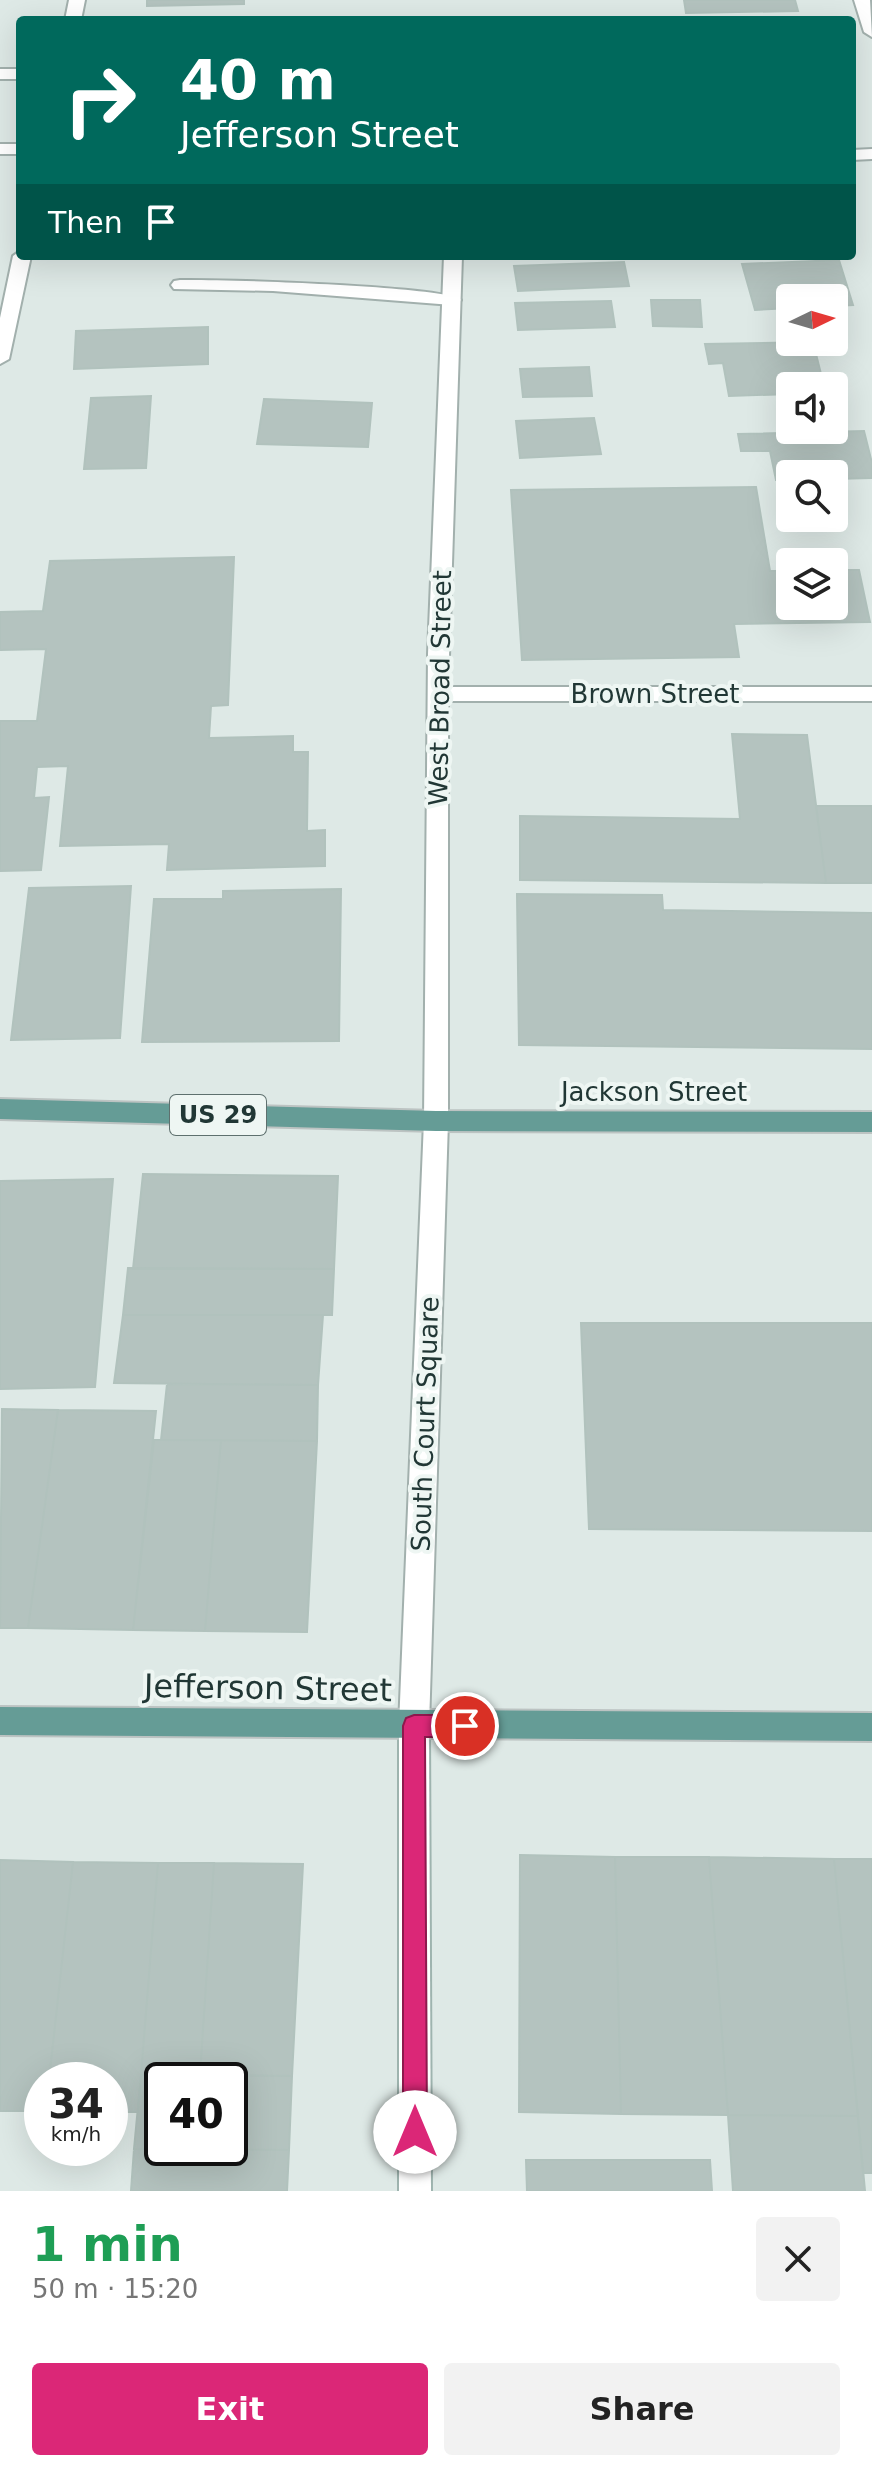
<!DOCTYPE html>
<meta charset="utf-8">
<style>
body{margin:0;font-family:"DejaVu Sans",sans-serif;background:#f2f2f2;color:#222;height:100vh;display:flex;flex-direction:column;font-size:30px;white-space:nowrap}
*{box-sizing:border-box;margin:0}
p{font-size:26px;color:#767676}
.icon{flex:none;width:44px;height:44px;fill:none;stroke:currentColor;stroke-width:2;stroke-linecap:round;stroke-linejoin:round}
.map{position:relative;height:2191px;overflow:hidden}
.details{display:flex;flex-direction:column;background:#fff;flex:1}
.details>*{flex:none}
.top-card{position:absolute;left:16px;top:16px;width:840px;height:244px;border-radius:8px;box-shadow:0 8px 32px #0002;background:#00695c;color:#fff;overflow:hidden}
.needle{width:52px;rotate:85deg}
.tools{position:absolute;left:776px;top:284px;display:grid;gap:16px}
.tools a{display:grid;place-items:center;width:72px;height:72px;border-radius:8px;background:#fff;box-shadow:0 8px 32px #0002;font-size:40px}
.speed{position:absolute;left:24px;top:2062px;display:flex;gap:16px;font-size:40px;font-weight:700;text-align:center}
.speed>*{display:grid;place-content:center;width:104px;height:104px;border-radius:50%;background:#fff;box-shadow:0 8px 32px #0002;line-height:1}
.speed small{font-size:20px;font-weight:400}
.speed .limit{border:4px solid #111;border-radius:12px;background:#fff;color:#111}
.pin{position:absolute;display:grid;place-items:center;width:68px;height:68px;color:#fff;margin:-34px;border:4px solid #fff;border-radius:50%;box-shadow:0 2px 8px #0007}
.me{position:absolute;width:88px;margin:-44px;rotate:0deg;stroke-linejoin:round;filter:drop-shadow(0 0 6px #0008)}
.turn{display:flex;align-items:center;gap:28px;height:168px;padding:0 32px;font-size:36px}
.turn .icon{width:104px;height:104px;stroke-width:2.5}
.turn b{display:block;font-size:56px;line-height:68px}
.then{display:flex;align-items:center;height:76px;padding:0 32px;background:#0003;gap:16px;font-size:30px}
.round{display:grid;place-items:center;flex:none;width:84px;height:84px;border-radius:8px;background:#f2f2f2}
.overview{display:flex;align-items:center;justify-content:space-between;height:136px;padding:0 32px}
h1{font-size:48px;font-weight:800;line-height:60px;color:#1e9e55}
.primary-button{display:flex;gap:16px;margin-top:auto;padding:16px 32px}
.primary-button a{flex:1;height:92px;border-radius:8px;background:#db2777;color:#fff;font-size:32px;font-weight:800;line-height:92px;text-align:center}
.primary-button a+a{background:#f2f2f2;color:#222}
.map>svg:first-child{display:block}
</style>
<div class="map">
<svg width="872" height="2191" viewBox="0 0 872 2191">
<rect width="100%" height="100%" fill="#dee9e6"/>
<path fill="#b4c3bf" stroke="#b1c2bd" stroke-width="2" fill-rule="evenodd" d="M147,0H244V4L147,6Z
M684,0H795L798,11L686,13Z
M839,260L853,305L834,306V298H790V308L755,310L742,264Z
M624,262L629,286L518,291L514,266Z
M651,300H700L702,327L653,326Z
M611,301L615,327L518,330L515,303Z
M208,327V364L74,369L76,331Z
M813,342L824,386H790V394L729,396L723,363L709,364L705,344Z
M589,367L592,396L523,397L520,369Z
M151,396L146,468L84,469L91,398Z
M264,399L372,403L368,447L257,444Z
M594,418L601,454L520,458L516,421Z
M864,431L872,463V478L834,479V474H790V480H776L770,451H741L738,434Z
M756,487L770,571H790V606H834V570H859L870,622L734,624L739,657L522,660L511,490Z
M234,557L228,705L211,706L209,738L293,736V752H308L307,831L325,830V866L167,870L169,844L60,846L68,766L37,767L34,798L49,797L41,870L0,871V721H37L46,649L0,650V612L43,611L50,561Z
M732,734L807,735L826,883L520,880V816L740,819Z
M816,806H872V883H826Z
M131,886L120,1038L11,1040L29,888Z
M341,889L339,1041L142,1042L154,899H223V891Z
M517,894L662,895L663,910L872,913V1049L519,1045Z
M143,1174L338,1176L334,1269H133Z
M113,1179L95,1387L0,1389V1181Z
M128,1268L334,1269L332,1315H123Z
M123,1315H323L318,1385L114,1383Z
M581,1323H872V1531L589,1529Z
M167,1384L318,1385L317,1441L161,1440Z
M2,1409L58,1410L28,1628H0Z
M58,1410L156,1411L133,1630L28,1628Z
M154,1440H221L205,1631L133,1630Z
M221,1440L317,1441L307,1632L205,1631Z
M520,1855L615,1857L621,2114L519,2112Z
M615,1857H709L728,2115L621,2114Z
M709,1857L834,1859L858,2116L728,2115Z
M834,1859H872V2173H863Z
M0,1860L73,1862L49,2080H42V2111H0Z
M73,1862L158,1863L138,2112H110V2080H49Z
M158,1863H214L200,2075H141Z
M214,1863L303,1864L292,2076L200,2075Z
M141,2075L292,2076L289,2150L134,2149ZM162,2080H230V2148H162Z
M728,2115L858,2116L865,2191H733Z
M134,2149L289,2150L287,2191H131Z
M526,2160H710L712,2191H527Z"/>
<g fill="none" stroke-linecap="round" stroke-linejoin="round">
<defs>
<path id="lane" d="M0,69H20V79H0Z
M0,144H20V154H0Z
M180,280C215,279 447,286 461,300L452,305L273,291L174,289L171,285L174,281Z"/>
<path id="street" d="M69,0H85L81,20H65Z
M854,0H870L872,37L864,32Z
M872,149V159L852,160V150Z
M20,251V256H31L9,359L0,364V318L13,256Z
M444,256H462L448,687H872V701H448V1121L429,1726L424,1736L414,1740L404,1736L399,1726L424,1121L428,654Z"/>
<path id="secondary" d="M414,1712L424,1716L429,1726L431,2191H399V1726L404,1716Z"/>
<path id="primary" d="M0,1099L436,1111L872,1112V1132L436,1131L0,1119Z
M0,1707L872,1713V1741L0,1735Z"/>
</defs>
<use href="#lane" stroke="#a2b0ad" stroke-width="4"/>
<use href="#street" stroke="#a2b0ad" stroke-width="4"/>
<use href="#secondary" stroke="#9eb4af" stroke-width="4"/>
<use href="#primary" stroke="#bcc3c2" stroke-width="4"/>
<use href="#lane" fill="#fff" fill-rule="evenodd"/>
<use href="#street" fill="#fff" fill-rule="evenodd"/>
<use href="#secondary" fill="#fff" fill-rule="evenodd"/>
<use href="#primary" fill="#659c96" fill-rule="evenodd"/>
</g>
<path fill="#db2777" stroke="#8e194d" stroke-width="2" d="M414,1715H465L473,1719L476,1726L473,1734L465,1737H425L427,2132L424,2141L415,2144L406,2141L403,2132V1726L406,1718Z"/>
<g text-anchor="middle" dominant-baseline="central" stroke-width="8" stroke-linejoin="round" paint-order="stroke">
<rect fill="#eef6f3" stroke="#5e706e" stroke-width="2" x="170" y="1095" width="96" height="40" rx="6"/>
<g font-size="24" font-weight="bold" fill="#213735">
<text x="218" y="1115">US 29</text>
</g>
<g font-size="26" fill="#213735" stroke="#eef6f3">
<text transform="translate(440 688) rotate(-89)">West Broad Street</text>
<text x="655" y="694">Brown Street</text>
<text x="654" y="1092">Jackson Street</text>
<text transform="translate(425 1424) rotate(-88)">South Court Square</text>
</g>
<g font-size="32" fill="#213735" stroke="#eef6f3">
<text transform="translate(268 1688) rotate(1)">Jefferson Street</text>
</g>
</g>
</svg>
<div class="tools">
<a><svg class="needle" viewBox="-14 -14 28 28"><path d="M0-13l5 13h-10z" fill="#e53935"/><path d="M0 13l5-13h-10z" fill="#767676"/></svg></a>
<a><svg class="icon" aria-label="sound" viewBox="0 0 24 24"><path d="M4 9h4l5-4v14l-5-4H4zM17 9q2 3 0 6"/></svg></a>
<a><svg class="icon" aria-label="search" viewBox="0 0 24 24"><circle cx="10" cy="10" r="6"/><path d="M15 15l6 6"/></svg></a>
<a><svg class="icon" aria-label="layers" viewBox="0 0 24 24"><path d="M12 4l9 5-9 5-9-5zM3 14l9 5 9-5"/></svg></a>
</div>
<div class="speed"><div>34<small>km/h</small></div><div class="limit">40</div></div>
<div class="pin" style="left:465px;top:1726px;background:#d93025"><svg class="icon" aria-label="arrive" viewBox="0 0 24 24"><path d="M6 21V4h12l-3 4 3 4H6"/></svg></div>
<svg class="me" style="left:415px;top:2132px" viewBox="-20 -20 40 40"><circle r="19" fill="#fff"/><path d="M0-13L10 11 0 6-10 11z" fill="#db2777"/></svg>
<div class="top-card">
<div class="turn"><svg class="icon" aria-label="right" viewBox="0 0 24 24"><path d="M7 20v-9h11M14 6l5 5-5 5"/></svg><div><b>40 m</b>Jefferson Street</div></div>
<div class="then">Then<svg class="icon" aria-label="arrive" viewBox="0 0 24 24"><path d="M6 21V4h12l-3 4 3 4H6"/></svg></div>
</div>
</div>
<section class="details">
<div class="overview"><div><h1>1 min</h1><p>50 m · 15:20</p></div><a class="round"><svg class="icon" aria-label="close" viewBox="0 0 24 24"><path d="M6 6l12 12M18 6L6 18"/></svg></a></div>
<div class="primary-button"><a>Exit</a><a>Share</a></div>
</section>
